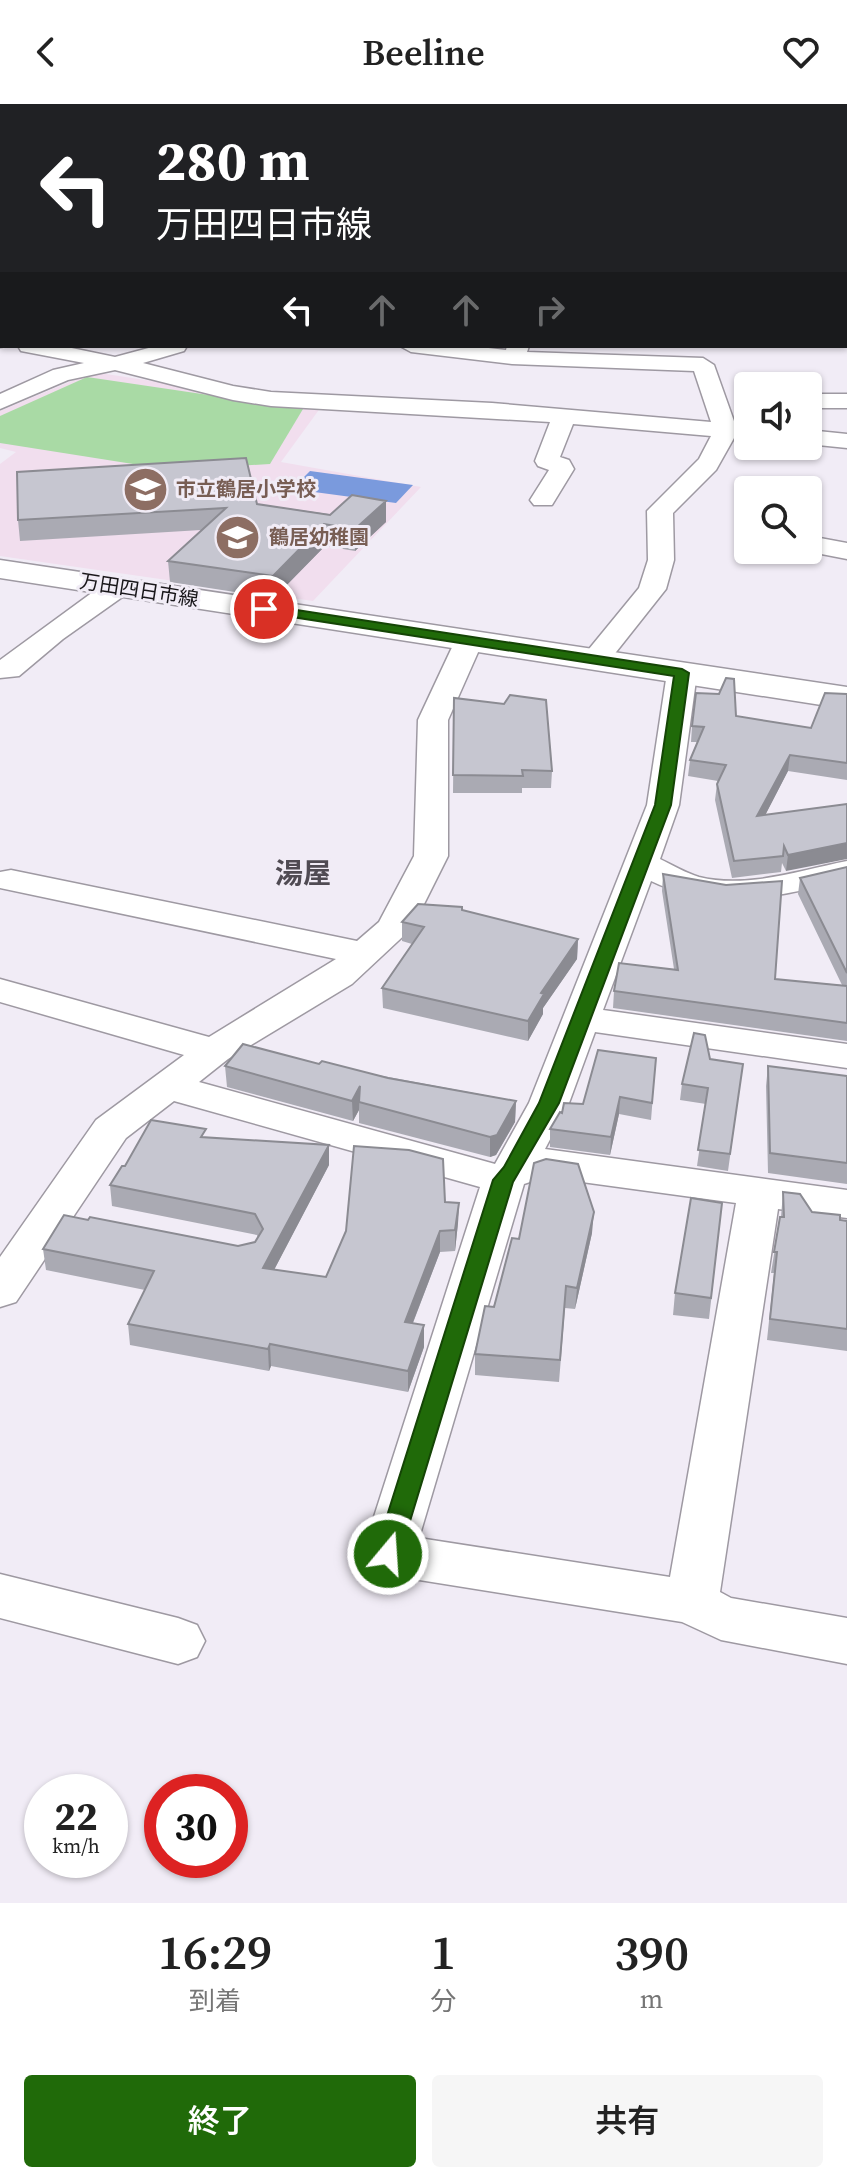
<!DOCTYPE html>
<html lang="ja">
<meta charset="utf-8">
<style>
body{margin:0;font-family:"Source Serif 4","Noto Sans JP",serif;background:#f6f6f6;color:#222;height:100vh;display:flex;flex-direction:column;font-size:30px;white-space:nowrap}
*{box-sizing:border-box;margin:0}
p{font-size:26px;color:#767676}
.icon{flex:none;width:44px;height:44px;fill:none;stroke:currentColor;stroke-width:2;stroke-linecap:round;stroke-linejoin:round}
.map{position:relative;height:1799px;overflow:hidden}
.panel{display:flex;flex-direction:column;background:#fff;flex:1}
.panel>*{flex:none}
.hud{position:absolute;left:0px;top:0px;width:848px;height:244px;box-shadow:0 2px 6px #0004;background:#202124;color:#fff;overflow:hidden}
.controls{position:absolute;left:734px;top:268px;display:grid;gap:16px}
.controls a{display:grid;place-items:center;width:88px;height:88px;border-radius:8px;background:#fff;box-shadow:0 2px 6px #0004;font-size:40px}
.speed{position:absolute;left:24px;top:1670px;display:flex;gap:16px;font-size:40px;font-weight:700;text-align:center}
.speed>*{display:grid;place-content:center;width:104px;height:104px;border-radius:50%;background:#fff;box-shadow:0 2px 6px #0004;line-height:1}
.speed small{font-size:20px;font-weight:400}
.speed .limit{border:12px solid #d22;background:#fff;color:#111}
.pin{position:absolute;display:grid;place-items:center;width:68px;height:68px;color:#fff;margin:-34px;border:4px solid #fff;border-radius:50%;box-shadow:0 2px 8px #0007}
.me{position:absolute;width:88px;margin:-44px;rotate:18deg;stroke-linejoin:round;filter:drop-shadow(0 0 6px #0008)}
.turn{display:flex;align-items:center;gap:28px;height:168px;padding:0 24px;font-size:36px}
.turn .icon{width:104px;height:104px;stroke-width:2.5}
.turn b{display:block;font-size:56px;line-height:68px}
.lanes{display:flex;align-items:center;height:76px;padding:0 24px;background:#0003;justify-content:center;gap:40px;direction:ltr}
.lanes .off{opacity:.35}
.eta{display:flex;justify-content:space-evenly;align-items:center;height:136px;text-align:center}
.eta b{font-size:48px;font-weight:600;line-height:56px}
.primary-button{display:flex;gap:16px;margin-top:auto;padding:16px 24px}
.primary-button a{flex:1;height:92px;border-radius:8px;background:#206a09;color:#fff;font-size:32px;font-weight:600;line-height:92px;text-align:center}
.primary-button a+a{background:#f6f6f6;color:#222}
header{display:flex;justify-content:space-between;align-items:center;height:104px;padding:0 24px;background:#fff;font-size:36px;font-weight:600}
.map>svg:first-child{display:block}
</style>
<header><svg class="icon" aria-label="back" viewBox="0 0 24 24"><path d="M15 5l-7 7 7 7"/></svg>Beeline<svg class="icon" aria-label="heart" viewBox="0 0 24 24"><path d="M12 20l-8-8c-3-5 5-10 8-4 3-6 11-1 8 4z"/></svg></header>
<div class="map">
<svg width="847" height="1799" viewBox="0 0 847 1799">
<rect width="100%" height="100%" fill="#f1ecf6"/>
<path fill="#f1deee" d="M93,268L321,303L281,358L421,383L313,497L0,452V360L16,348L0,344V307Z"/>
<path fill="#a9daa5" d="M87,273L303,305L270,360L171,366L0,339V312Z"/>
<path fill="#7a9add" d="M310,367L413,381L396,399L292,385Z"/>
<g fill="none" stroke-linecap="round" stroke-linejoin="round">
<defs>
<path id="minor" d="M0,0H15L2,5Z
M261,0H281L259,2Z
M344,0H364L366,2H346Z
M502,0H542L500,2Z
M2,37V48L0,49V38Z
M846,93H847V103H846Z
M846,143H847V155H846Z
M0,230L2,242H7L0,243Z
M18,242H62L115,253L156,242H187L184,247L143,259L233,282L271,288L492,299L711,318L694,267L512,260L411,248L400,242H471L506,246L507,242H529L527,248L703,254L714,261L735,320L748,321V335L734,334L716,366L673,409L674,456L666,485L605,562L595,565L585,562L580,556L639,484L648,456L647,407L699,355L711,332L573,320L560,353L569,356L574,365L552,401H534L530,396L549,366L538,362L535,357L550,318L271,302L233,296L115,266L68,276L0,305V290L53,266L84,259L21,247Z
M808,290H847V304H808Z
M808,326L847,330V344L808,340Z
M820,434L847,439V455L811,448L808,444L811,436Z
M118,475L128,477L132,483L128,489L63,535L19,572L0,574V556L108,477Z
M469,528L479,531L483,537L448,616V752L412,824L352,880L228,955L199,978L495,1060L529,999L647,701L667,569L672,563L682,560L692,563L697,569L679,701L660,755C672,761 686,769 699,773C747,785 801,766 847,757V777C780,791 716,809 651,777L603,906L847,940V964L595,928L569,999L545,1045L847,1086V1114L778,1105L720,1488L731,1494L847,1514V1560L721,1536L682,1518L388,1471L370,1465L362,1450L480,1083L174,997L126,1034L16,1198L0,1203V1153L96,1016L184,951L0,898V875L209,933L336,855L0,784V768L11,766L357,837L379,818L414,752L418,616L455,537L459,531ZM545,1073L736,1099L670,1473L419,1434L524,1080Z
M0,1470L178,1514L197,1521L205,1537L197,1553L178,1560L0,1514Z"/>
<path id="major" d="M0,456L847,583V605L0,474Z"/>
</defs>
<use href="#minor" stroke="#9e99a2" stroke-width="3"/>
<use href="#major" stroke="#9e99a2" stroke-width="3"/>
<use href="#minor" fill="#fff" fill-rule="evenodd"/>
<use href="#major" fill="#fff" fill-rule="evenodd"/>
</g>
<path fill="#aaaab3" d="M257,400L386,418L355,447L325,442L274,494L170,478L168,457L201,426L20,437L18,416Z
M847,590V676L788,667L765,711L847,700L786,767L782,759L781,768L732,774L715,696L717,680L718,677L688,672L690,656L697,638H691L692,622L736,612L811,624Z
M454,594L552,667L551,684H522V689H453Z
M847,763V937L613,904L614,887L674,865L662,787L663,770L775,875L842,881L798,790L800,774Z
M462,806L578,835L577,855L543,904V910L528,937L383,904L382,884L412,840L402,837V818Z
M656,954L651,1016L619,1010L610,1051L550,1043V1025L562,1009L583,1000Z
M710,955L743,960L728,1067L697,1062L706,1000L680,996L682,980Z
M319,960L516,997L515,1018L496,1051L490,1053L359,1019V1006L353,1017L227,983L225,962Z
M768,962L847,972V1080L768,1069L766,982Z
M207,1034L329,1061L274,1166L326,1173L445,1098L459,1099L458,1119L455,1147L440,1148L413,1219L424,1243L408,1288L271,1262L269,1267L130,1241L128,1220L145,1186L46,1166L43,1145L238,1142L255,1138L258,1134L257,1131L112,1102L110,1081L125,1062Z
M783,1088L812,1108L847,1117V1247L767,1236L774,1169H771L780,1113H781Z
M722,1099L709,1215L673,1211L675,1189Z
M592,1129L575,1205L565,1204L559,1278L475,1271V1250L519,1135Z"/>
<path fill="#8b8b92" d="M386,397V418L355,447V425Z
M324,420L325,442L274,494L273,472Z
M790,651L788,667L756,729L757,712Z
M847,739V755L786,767L788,751Z
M578,835L577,855L543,904V910L528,937V917L541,889Z
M360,982L359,1006L353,1017L352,997Z
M620,993L619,1010L610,1051L611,1033Z
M516,997L515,1018L496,1051L490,1053V1033Z
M329,1041V1061L264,1185L263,1164Z
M459,1099L458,1119L455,1147V1126Z
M594,1108L592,1129L575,1205L577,1184Z
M440,1127V1148L405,1239V1218Z
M424,1221V1243L408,1288V1267Z
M270,1240L271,1262L269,1267L268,1245Z"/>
<path fill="#c6c6d0" stroke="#8b8b92" stroke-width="2" d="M246,354L257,400L330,411L352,391L386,397L355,425L324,420L273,472L168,457L226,404L18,416L17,368Z
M726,574L734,575L736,612L811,624L825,589L847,590V659L790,651L757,712L847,700V739L788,751L784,742L783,752L734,757L717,680L726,661L690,656L704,623L692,622L696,589L719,590Z
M510,591L546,596L552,667L522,666L523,672L453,671L454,594L504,600Z
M847,763V869L800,774Z
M663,770L726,781L782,777L775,875L847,882V919L614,887L619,859L678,866Z
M418,800L462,803V806L578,835L541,889L544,890L528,917L382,884L424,823L402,818Z
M694,929L705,931L710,955L743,960L730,1050L698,1046L708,984L682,980Z
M243,940L319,960L322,957L388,974L516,997L497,1031L490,1033L359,998L360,982L352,997L225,962Z
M598,946L656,954L652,999L620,993L611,1033L550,1025L560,1008L562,1009L564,999L583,1000Z
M768,962L847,972V1059L770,1049Z
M151,1016L206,1025L201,1033L329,1041L263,1164L326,1173L346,1127L354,1042L409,1046L443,1055L445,1098L459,1099L455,1126L440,1127L405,1218L424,1221L408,1267L270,1240L268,1245L128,1220L154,1167L43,1145L64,1111L88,1116L90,1113L238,1142L255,1138L263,1125L255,1110L110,1081L122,1062H125Z
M546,1055L578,1060L594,1108L577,1184L566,1182L560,1256L475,1250L485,1202L494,1203L512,1134L519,1135L534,1059Z
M783,1088L800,1090L812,1108L840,1111V1116L847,1117V1225L770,1215L777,1148H774L780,1113H784Z
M691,1094L722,1099L711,1194L675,1189Z"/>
<path fill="#206a09" stroke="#154506" stroke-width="2" d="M264,501L682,565L689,569L671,701L559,999L513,1078L400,1450L397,1457L388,1460L379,1457L375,1450L493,1076L504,1063L539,999L655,701L674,572L260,508L258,505Z"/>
<defs>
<symbol id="school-disc" viewBox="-11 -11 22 22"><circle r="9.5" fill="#8d6e63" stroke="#f1ecf6"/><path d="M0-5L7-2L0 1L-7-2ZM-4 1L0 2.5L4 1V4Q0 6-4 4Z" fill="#fff"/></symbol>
</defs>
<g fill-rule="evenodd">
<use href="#school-disc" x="120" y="360" width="51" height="51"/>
<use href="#school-disc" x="212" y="408" width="51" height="51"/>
</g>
<g text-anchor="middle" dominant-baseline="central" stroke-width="6" stroke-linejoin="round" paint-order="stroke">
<g font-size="20" font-weight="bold" fill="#785e54" stroke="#f1ecf6" text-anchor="start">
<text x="176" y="385">市立鶴居小学校</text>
<text x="269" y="433">鶴居幼稚園</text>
</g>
<g font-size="20" fill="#181619" stroke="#f1ecf6">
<text transform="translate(139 486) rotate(9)">万田四日市線</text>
</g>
<g font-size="28" font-weight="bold" fill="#504b53" stroke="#f1ecf6">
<text x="303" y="769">湯屋</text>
</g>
</g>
</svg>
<div class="controls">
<a><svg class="icon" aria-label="sound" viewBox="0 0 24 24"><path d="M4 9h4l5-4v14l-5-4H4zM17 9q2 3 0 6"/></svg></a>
<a><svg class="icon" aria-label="search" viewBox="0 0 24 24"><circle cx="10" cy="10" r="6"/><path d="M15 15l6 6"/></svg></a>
</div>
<div class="speed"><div>22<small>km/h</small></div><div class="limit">30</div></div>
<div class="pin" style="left:264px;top:505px;background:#d93025"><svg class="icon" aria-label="arrive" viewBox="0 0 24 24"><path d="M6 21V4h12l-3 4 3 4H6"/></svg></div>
<svg class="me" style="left:388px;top:1450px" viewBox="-20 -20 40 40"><circle r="17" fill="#206a09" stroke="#fff" stroke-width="3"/><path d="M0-11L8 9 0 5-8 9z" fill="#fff"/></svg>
<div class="hud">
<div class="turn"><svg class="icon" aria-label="left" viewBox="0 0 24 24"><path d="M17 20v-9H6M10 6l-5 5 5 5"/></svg><div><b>280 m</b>万田四日市線</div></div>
<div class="lanes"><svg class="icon" aria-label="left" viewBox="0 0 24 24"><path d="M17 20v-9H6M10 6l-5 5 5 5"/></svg><svg class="icon off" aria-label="ahead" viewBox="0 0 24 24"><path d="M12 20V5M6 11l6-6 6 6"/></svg><svg class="icon off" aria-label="ahead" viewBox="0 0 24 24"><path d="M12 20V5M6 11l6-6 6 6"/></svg><svg class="icon off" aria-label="right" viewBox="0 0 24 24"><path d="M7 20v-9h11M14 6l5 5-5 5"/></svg></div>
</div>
</div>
<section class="panel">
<div class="eta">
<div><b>16:29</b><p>到着</p></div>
<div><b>1</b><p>分</p></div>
<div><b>390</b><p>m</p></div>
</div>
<div class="primary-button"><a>終了</a><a>共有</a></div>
</section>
